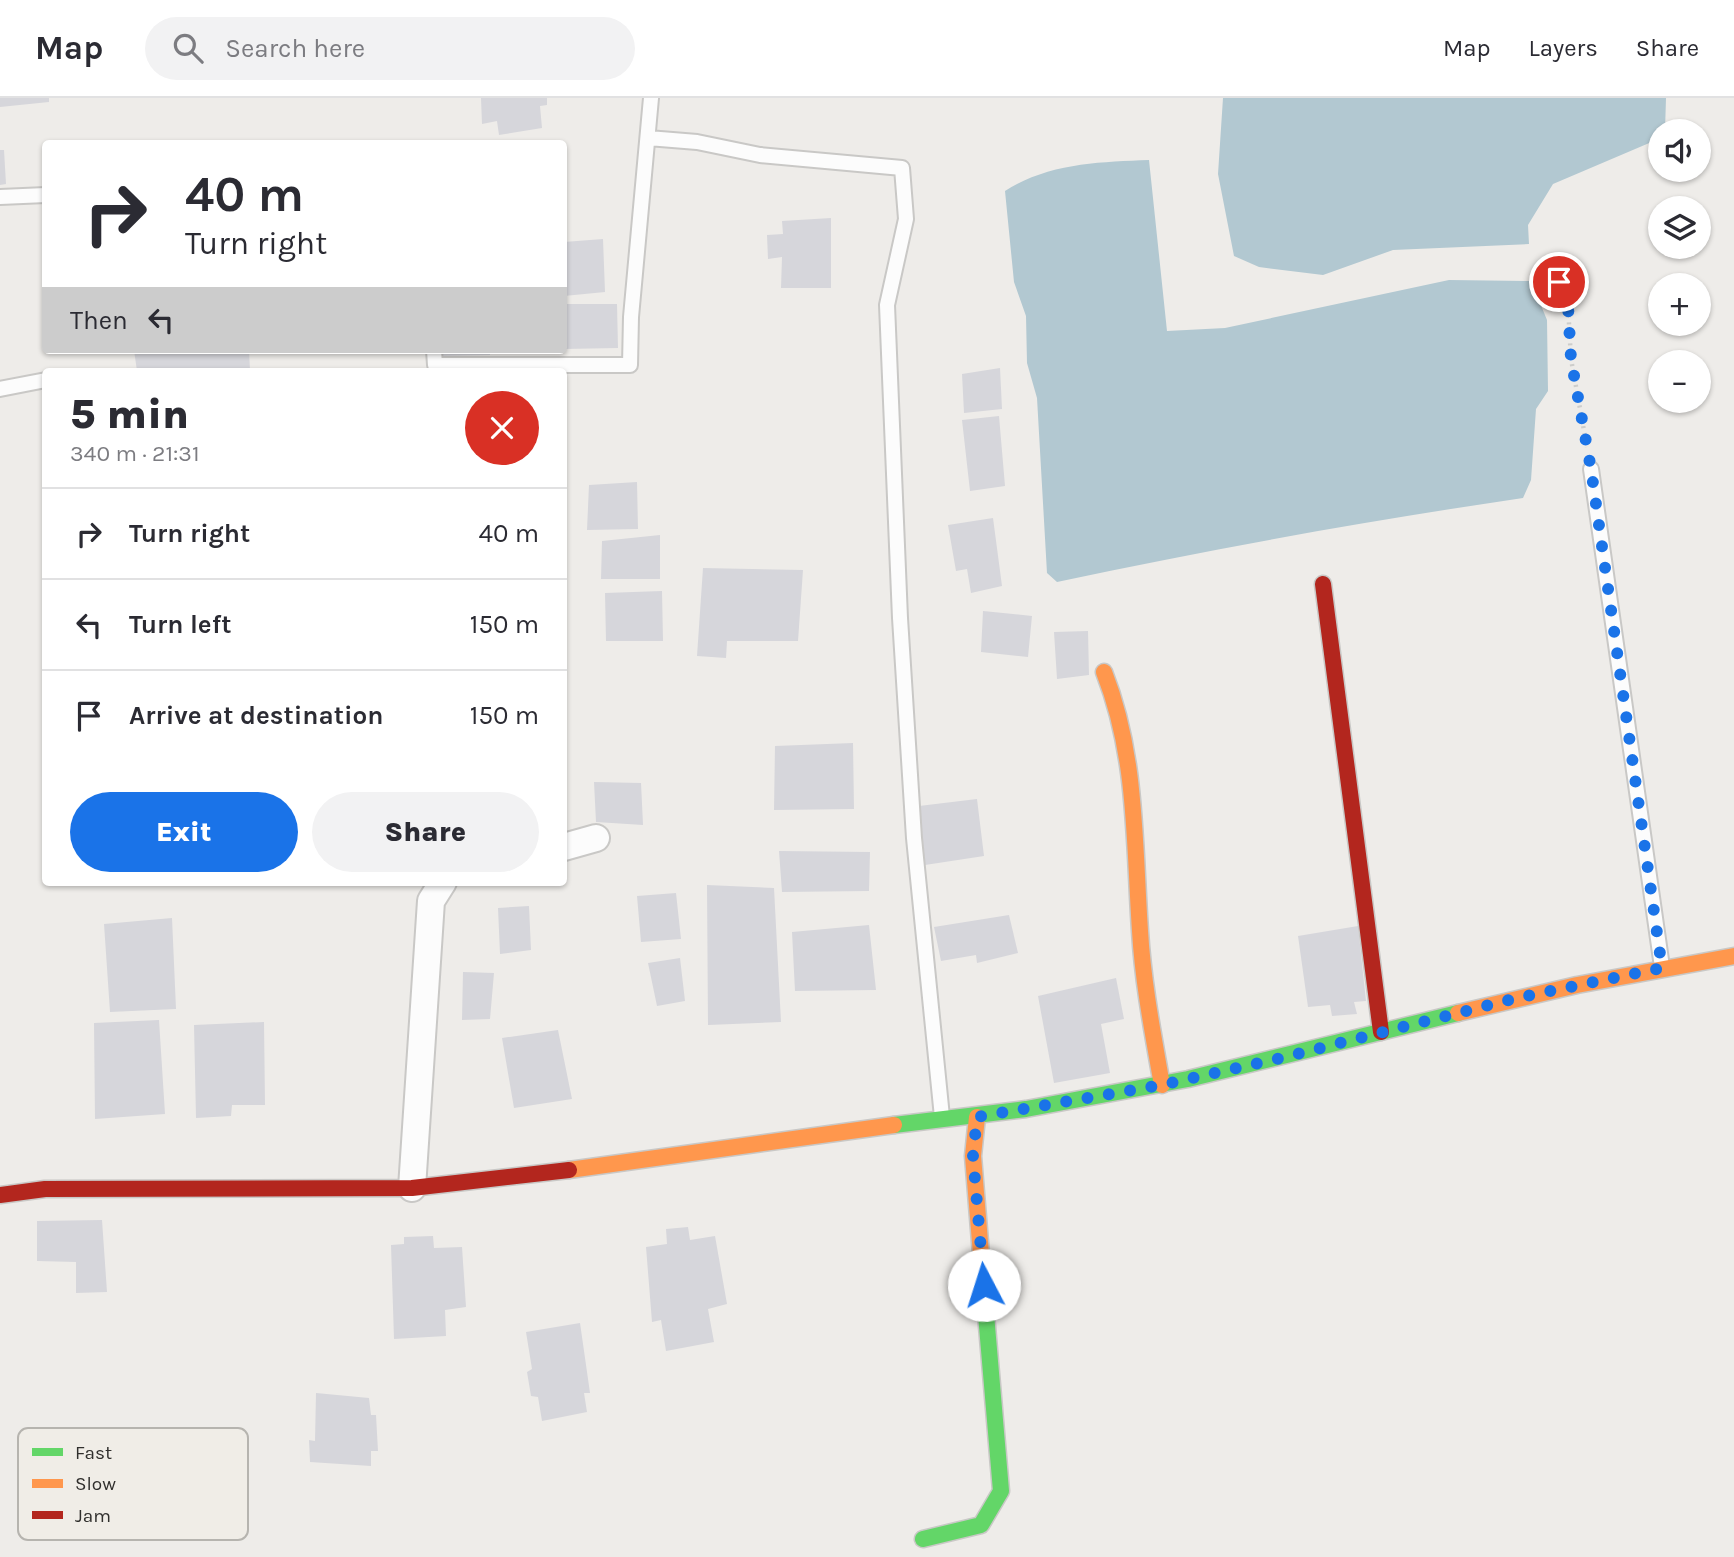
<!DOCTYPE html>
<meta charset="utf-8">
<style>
body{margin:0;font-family:Karla,sans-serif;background:#f2f2f3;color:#2b2b33;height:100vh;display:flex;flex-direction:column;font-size:26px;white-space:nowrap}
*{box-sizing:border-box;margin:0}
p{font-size:23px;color:#7c7c81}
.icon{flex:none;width:38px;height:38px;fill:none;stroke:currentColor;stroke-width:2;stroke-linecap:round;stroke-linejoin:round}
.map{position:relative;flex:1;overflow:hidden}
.details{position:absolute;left:42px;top:270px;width:525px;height:518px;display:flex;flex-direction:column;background:#fff;border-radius:7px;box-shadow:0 2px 5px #0004}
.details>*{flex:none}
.top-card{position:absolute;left:42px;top:42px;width:525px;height:214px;border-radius:7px;box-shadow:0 2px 5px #0004;background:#fff;color:#2b2b33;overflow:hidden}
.buttons{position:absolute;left:1648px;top:21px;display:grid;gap:14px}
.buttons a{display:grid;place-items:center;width:63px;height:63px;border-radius:50%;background:#fff;box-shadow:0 2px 5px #0004;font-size:35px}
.pin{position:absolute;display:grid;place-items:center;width:60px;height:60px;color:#fff;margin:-30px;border:4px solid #fff;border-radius:50%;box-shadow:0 2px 7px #0007}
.me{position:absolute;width:77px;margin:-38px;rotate:355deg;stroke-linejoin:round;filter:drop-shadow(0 0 5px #0008)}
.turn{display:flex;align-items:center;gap:24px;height:147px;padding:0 28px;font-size:32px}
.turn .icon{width:91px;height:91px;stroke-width:2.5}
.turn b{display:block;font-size:49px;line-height:60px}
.then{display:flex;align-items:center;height:66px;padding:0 28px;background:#0003;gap:14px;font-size:26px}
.round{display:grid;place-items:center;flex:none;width:74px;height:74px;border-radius:37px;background:#f2f2f3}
.overview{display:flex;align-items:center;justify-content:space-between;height:119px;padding:0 28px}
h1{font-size:42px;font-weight:800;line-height:52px}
.action{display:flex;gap:14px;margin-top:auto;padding:14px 28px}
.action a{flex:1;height:80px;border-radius:42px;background:#1a73e8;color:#fff;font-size:28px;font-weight:800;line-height:80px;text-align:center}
.action a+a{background:#f2f2f3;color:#2b2b33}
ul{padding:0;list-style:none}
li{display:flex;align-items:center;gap:21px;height:91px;padding:0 28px;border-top:2px solid #e1e1e2}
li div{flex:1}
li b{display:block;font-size:26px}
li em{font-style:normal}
header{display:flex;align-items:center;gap:42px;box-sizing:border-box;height:98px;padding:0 35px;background:#fff;border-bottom:2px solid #e1e1e2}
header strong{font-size:33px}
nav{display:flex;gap:38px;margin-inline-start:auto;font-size:24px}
.search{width:490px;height:63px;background:#f2f2f3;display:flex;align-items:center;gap:18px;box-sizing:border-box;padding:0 24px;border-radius:38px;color:#7c7c81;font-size:26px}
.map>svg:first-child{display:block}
</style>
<header>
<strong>Map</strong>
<div class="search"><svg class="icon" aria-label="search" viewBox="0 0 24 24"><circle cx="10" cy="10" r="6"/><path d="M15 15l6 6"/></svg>Search here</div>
<nav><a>Map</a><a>Layers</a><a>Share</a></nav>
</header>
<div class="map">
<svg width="1734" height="1459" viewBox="0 0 1734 1459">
<rect width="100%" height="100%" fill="#eeece9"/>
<path fill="#b2c8d1" d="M1223,0H1666L1665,33H1661V40L1553,86L1528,127L1529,146L1393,152L1323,177L1259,169L1234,158L1218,76Z
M1149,62L1167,233L1225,230L1449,182L1531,183L1547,222L1548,293L1536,311L1531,382L1523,400C1366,423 1212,451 1057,484L1047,475L1037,300L1027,265L1026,218L1014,184L1005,93C1049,65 1099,64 1149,62Z"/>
<path fill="#d6d6db" d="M0,0H49V4L0,9Z
M481,0H547V7L540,8L542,30L499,37L497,23L482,26Z
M0,52H4L6,86L0,87Z
M831,120V190H781L782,159L768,161L767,137L783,136L782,123Z
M603,141L605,194L564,198V144Z
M564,206H617L618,250L564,251Z
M134,252L150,256V252H249L250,273H137Z
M436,252H490V257L437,258Z
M1000,270L1002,311L964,315L962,276Z
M999,318L1005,388L970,393L962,322Z
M637,384L638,431L587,432L589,387Z
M993,420L1002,488L971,495L967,471L956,473L948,427Z
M660,437V481H601L602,443Z
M703,470L803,472L798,543H727L726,560L697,558Z
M662,493L663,543H606L605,495Z
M983,513L1032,518L1028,559L981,554Z
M1088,533L1089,577L1057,581L1054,534Z
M853,645L854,711L774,712L775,648Z
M594,684L641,685L643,727L596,724Z
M977,701L984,758L925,767L919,708Z
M779,753L870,754L869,793L782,794Z
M707,787L774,790L781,924L708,927Z
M676,795L681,841L641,844L637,798Z
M529,808L531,852L500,856L498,810Z
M1009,817L1018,855L977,865L976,857L941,863L934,829Z
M172,820L176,911L110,914L104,826Z
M869,827L876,892L795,893L792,834Z
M1358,828L1366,903L1354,904L1357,916L1332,918L1330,907L1308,909L1298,838Z
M680,860L685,903L657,908L648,865Z
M463,874L494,875L490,921L462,922Z
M1116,880L1124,921L1101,926L1110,975L1054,985L1038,898Z
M159,922L165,1016L95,1021L94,925Z
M264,924L265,1007H232L231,1018L196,1020L194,927Z
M558,932L572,1001L514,1010L502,940Z
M102,1122L107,1194L76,1195V1164L37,1163V1123Z
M688,1129L690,1142L715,1138L727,1206L708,1211L714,1244L666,1253L661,1222L652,1224L646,1149L667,1146L666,1131Z
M433,1138L434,1150L462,1149L466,1209L445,1212L446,1238L394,1241L391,1147L404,1146V1139Z
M580,1225L590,1295H584L587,1314L542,1323L538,1299L531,1298L527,1274L532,1271L526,1234Z
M316,1295L369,1300L371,1317H376L378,1353H371V1368L310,1364L309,1342L315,1343Z"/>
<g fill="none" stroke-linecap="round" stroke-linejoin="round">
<defs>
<path id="lane" d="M648,40L697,44L760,57L902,70L906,121L887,207L900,520L914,740L942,1019
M0,99L46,97
M434,252L435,267H630L631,219L651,0
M0,291L46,282
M1591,371L1662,869"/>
<path id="street" d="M564,749L596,740
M412,1090L431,803L443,784"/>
<path id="fast" d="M894,1027L1026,1011L1188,981L1458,915
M923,1441L981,1427L1001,1393L983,1181"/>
<path id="slow" d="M1104,574C1137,658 1134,744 1140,833C1143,885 1153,936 1162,987
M1458,915L1577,887L1734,858
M977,1019L973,1058L983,1181
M569,1072L894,1027"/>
<path id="jam" d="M1323,486L1381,934
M0,1097L45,1091L412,1090L569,1072"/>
</defs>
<use href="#lane" stroke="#c9c8c6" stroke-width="18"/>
<use href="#street" stroke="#c9c8c6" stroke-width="30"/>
<use href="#fast" stroke="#c9c8c6" stroke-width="19"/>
<use href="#slow" stroke="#c9c8c6" stroke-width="19"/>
<use href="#jam" stroke="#c9c8c6" stroke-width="19"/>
<path stroke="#cdcdcb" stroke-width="4.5" stroke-dasharray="2 5" stroke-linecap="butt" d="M1559,184L1568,208L1571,261L1587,349"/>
<use href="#lane" stroke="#fcfcfc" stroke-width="14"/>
<use href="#street" stroke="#fcfcfc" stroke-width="26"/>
<use href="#fast" stroke="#63d668" stroke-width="16"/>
<use href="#slow" stroke="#ff974d" stroke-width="16"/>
<use href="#jam" stroke="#b3261e" stroke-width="16"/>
</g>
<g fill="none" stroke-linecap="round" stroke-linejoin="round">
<path stroke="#1a73e8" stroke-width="12" stroke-dasharray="0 21.6" d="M984,1187L973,1058L977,1019L1162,987L1277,961L1517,900L1662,870L1591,371L1571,261L1568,208L1559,184"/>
</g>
<rect x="18" y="1330" width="230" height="112" rx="10" fill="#f0ede7" stroke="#b6b4af" stroke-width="2"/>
<rect x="32" y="1350" width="31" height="8" fill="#63d668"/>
<rect x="32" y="1381" width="31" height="9" fill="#ff974d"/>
<rect x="32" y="1413" width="31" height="8" fill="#b3261e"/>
<g font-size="19" fill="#302f2d">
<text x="75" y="1361">Fast</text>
<text x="75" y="1392">Slow</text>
<text x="75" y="1424">Jam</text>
</g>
</svg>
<div class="buttons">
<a><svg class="icon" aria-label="sound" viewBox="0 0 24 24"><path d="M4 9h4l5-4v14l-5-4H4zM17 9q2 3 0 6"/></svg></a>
<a><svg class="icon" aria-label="layers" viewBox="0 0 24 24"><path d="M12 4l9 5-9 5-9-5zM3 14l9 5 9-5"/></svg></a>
<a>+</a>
<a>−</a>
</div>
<div class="pin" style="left:1559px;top:184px;background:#d93025"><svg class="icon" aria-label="arrive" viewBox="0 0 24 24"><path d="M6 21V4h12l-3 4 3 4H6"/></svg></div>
<svg class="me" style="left:984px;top:1187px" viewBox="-20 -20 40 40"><circle r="19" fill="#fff"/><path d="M0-13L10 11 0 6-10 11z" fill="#1a73e8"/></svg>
<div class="top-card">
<div class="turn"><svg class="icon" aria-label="right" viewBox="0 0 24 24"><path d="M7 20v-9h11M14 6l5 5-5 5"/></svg><div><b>40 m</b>Turn right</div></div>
<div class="then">Then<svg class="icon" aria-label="left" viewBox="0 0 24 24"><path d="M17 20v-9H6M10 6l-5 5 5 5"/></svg></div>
</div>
<section class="details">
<div class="overview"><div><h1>5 min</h1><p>340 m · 21:31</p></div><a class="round" style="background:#d93025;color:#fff"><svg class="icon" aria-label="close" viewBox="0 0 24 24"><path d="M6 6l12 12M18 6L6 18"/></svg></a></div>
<ul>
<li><svg class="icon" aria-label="right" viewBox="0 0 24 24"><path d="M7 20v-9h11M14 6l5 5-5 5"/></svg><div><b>Turn right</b></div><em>40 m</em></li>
<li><svg class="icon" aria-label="left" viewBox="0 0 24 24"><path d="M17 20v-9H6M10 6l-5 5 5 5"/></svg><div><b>Turn left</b></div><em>150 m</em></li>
<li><svg class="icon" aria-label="arrive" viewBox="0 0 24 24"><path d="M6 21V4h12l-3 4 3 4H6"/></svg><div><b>Arrive at destination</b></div><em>150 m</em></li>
</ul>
<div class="action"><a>Exit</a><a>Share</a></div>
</section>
</div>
